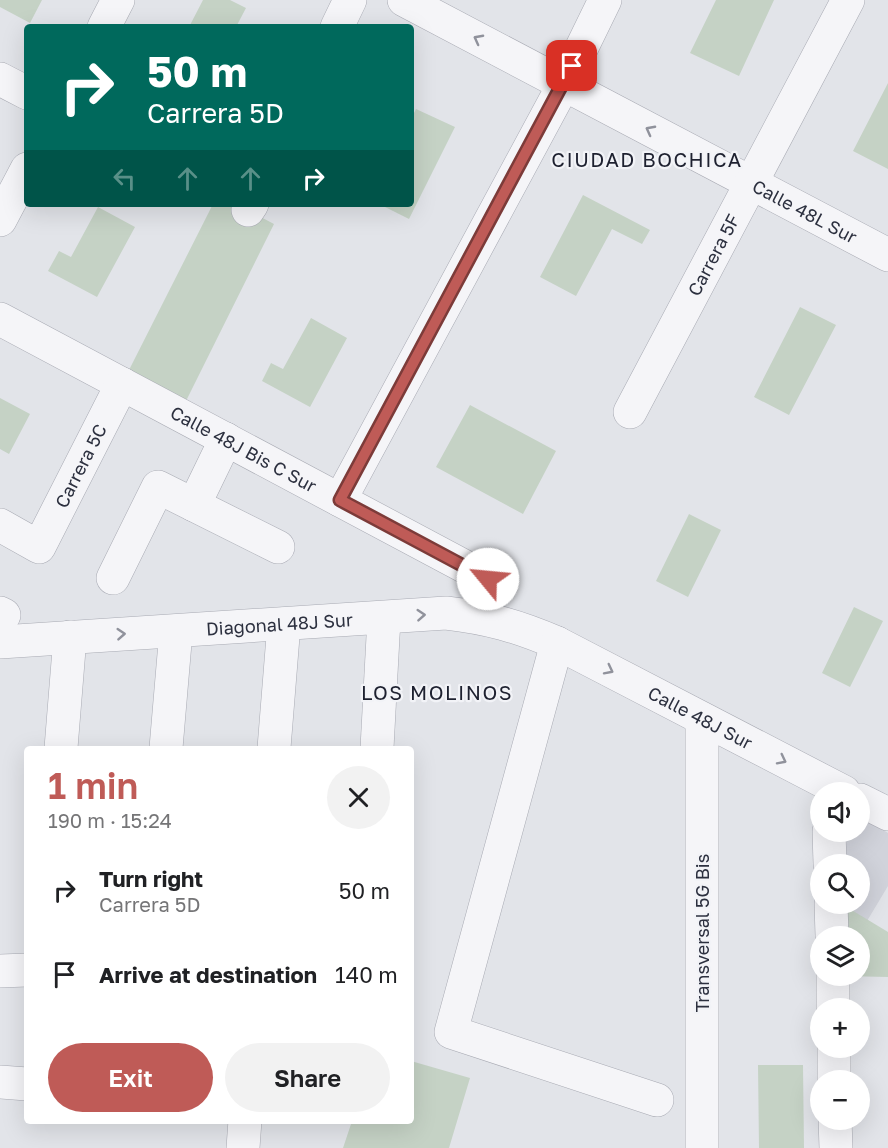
<!DOCTYPE html>
<meta charset="utf-8">
<style>
body{margin:0;font-family:"Golos Text",sans-serif;background:#f2f2f2;color:#202124;height:100vh;display:flex;flex-direction:column;font-size:22px;white-space:nowrap}
*{box-sizing:border-box;margin:0}
p{font-size:20px;color:#757577}
.icon{flex:none;width:33px;height:33px;fill:none;stroke:currentColor;stroke-width:2;stroke-linecap:round;stroke-linejoin:round}
.map{position:relative;flex:1;overflow:hidden}
.side{position:absolute;left:24px;top:746px;width:390px;height:378px;display:flex;flex-direction:column;background:#fff;border-radius:6px;box-shadow:0 6px 24px #0002}
.side>*{flex:none}
.guide{position:absolute;left:24px;top:24px;width:390px;height:183px;border-radius:6px;box-shadow:0 6px 24px #0002;background:#00695c;color:#fff;overflow:hidden}
.tools{position:absolute;left:810px;top:782px;display:grid;gap:12px}
.tools a{display:grid;place-items:center;width:60px;height:60px;border-radius:50%;background:#fff;box-shadow:0 6px 24px #0002;font-size:30px}
.pin{position:absolute;display:grid;place-items:center;width:51px;height:51px;color:#fff;margin:-26px;border-radius:12px;box-shadow:0 3px 9px #0006}
.me{position:absolute;width:66px;margin:-33px;rotate:298deg;stroke-linejoin:round;filter:drop-shadow(0 0 4px #0008)}
.turn{display:flex;align-items:center;gap:21px;height:126px;padding:0 24px;font-size:27px}
.turn .icon{width:78px;height:78px;stroke-width:2.5}
.turn b{display:block;font-size:42px;line-height:51px}
.lanes{display:flex;align-items:center;height:57px;padding:0 24px;background:#0003;justify-content:center;gap:30px;direction:ltr}
.lanes .off{opacity:.35}
.round{display:grid;place-items:center;flex:none;width:63px;height:63px;border-radius:32px;background:#f2f2f2}
.headline{display:flex;align-items:center;justify-content:space-between;height:102px;padding:0 24px}
h1{font-size:36px;font-weight:600;line-height:45px;color:#bf5b57}
.primary-button{display:flex;gap:12px;margin-top:auto;padding:12px 24px}
.primary-button a{flex:1;height:69px;border-radius:36px;background:#bf5b57;color:#fff;font-size:24px;font-weight:600;line-height:69px;text-align:center}
.primary-button a+a{background:#f2f2f2;color:#202124}
ul{padding:0;list-style:none}
li{display:flex;align-items:center;gap:18px;height:84px;padding:0 24px}
li div{flex:1}
li b{display:block;font-size:22px}
li em{font-style:normal}
.map>svg:first-child{display:block}
</style>
<div class="map">
<svg width="888" height="1148" viewBox="0 0 888 1148">
<rect width="100%" height="100%" fill="#e2e4e9"/>
<path fill="#d1d3db" d="M860,816L888,833V886L867,921L845,906V903H860V864H846L847,831H860Z"/>
<path fill="#c5d2c5" d="M0,0H42L30,23L0,7Z
M203,0H230L246,8L236,27H189Z
M716,0H774L739,76L690,53Z
M888,83V169L853,151Z
M416,109L455,127L409,219L379,204H411V119Z
M583,195L650,230L642,244L612,229L576,296L540,277Z
M213,204H236L274,224L186,401L128,372Z
M98,207L135,227L97,297L48,271L59,251L71,257Z
M800,307L836,325L789,415L754,397Z
M311,318L347,338L310,407L262,381L271,363L283,369Z
M0,398L30,414L9,454L0,449Z
M470,405L556,451L523,514L436,467Z
M689,514L721,530L688,597L656,581Z
M854,607L883,621L850,687L822,673Z
M845,906L888,932V977L843,976L860,975V936H844Z
M411,1061L470,1078L449,1148H343L352,1121L411,1120Z
M758,1065H803L804,1148H759Z"/>
<g fill="none" stroke-linecap="round" stroke-linejoin="round">
<defs>
<g id="minor">
<path id="s1" d="M404,0L888,255"/>
<path d="M104,27L118,0"/>
<path d="M337,27L350,0"/>
<path d="M0,79L27,93"/>
<path d="M248,210L252,204"/>
<path d="M0,220L27,169"/>
<path id="s2" d="M0,319L488,579"/>
<path id="s3" d="M630,412L848,0"/>
<path d="M340,500L564,84L605,0"/>
<path d="M194,505L226,439"/>
<path id="s4" d="M0,525L39,547L122,384"/>
<path d="M113,578L158,487L278,547"/>
<path d="M0,613L4,615"/>
<path id="s5" d="M0,642L446,613C489,618 517,626 557,643L844,792"/>
<path d="M557,643L451,1032L657,1100"/>
<path d="M61,748L70,637"/>
<path d="M166,748L176,631"/>
<path d="M274,748L284,624"/>
<path d="M377,748L384,618"/>
<path d="M860,800L888,814"/>
<path d="M829,831L830,864"/>
<path d="M831,903L832,936"/>
<path d="M0,971L27,970"/>
<path d="M833,975V1008"/>
<path d="M834,1047V1080"/>
<path d="M0,1082L27,1084"/>
<path d="M835,1119L836,1148"/>
<path d="M243,1148L245,1120"/>
<path d="M702,1148V719"/>
</g>
</defs>
<use href="#minor" stroke="#a8aab3" stroke-width="34"/>
<use href="#minor" stroke="#f5f5f8" stroke-width="33"/>
</g>
<defs><path id="oneway-chevron" d="M-2-3.5L2.5 0L-2 3.5" fill="none" stroke-width="1.6" stroke-linecap="round" stroke-linejoin="round" transform="scale(1.5)"/></defs>
<g stroke="#90929c">
<use href="#oneway-chevron" transform="translate(478 39) rotate(-152)"/>
<use href="#oneway-chevron" transform="translate(650 130) rotate(-152)"/>
<use href="#oneway-chevron" transform="translate(421 615) rotate(-4)"/>
<use href="#oneway-chevron" transform="translate(121 634) rotate(-4)"/>
<use href="#oneway-chevron" transform="translate(609 670) rotate(27)"/>
<use href="#oneway-chevron" transform="translate(782 760) rotate(27)"/>
</g>
<g fill="none" stroke-linecap="round" stroke-linejoin="round">
<defs>
<path id="route" d="M488,579L340,500L572,66"/>
</defs>
<use href="#route" stroke="#7c3b39" stroke-width="15"/>
<use href="#route" stroke="#bf5b57" stroke-width="10"/>
</g>
<g text-anchor="middle" dominant-baseline="central" stroke-width="4.5" stroke-linejoin="round" paint-order="stroke">
<g font-size="18" fill="#2c303f" stroke="#f2f3f7">
<text stroke="none"><textPath href="#s1" startOffset="453">Calle 48L Sur</textPath></text>
<text stroke="none"><textPath href="#s3" startOffset="178">Carrera 5F</textPath></text>
<text stroke="none"><textPath href="#s2" startOffset="276">Calle 48J Bis C Sur</textPath></text>
<text stroke="none"><textPath href="#s4" startOffset="136">Carrera 5C</textPath></text>
<text stroke="none"><textPath href="#s5" startOffset="280">Diagonal 48J Sur</textPath></text>
<text stroke="none"><textPath href="#s5" startOffset="724">Calle 48J Sur</textPath></text>
<text transform="translate(702 933) rotate(-90)">Transversal 5G Bis</text>
</g>
<g font-size="20" letter-spacing="1.5" fill="#1e2130" stroke="#f2f3f7">
<text x="647" y="159">CIUDAD BOCHICA</text>
<text x="437" y="692">LOS MOLINOS</text>
</g>
</g>
</svg>
<div class="tools">
<a><svg class="icon" aria-label="sound" viewBox="0 0 24 24"><path d="M4 9h4l5-4v14l-5-4H4zM17 9q2 3 0 6"/></svg></a>
<a><svg class="icon" aria-label="search" viewBox="0 0 24 24"><circle cx="10" cy="10" r="6"/><path d="M15 15l6 6"/></svg></a>
<a><svg class="icon" aria-label="layers" viewBox="0 0 24 24"><path d="M12 4l9 5-9 5-9-5zM3 14l9 5 9-5"/></svg></a>
<a>+</a>
<a>−</a>
</div>
<div class="pin" style="left:572px;top:66px;background:#d93025"><svg class="icon" aria-label="arrive" viewBox="0 0 24 24"><path d="M6 21V4h12l-3 4 3 4H6"/></svg></div>
<svg class="me" style="left:488px;top:579px" viewBox="-20 -20 40 40"><circle r="19" fill="#fff"/><path d="M0-13L10 11 0 6-10 11z" fill="#bf5b57"/></svg>
<div class="guide">
<div class="turn"><svg class="icon" aria-label="right" viewBox="0 0 24 24"><path d="M7 20v-9h11M14 6l5 5-5 5"/></svg><div><b>50 m</b>Carrera 5D</div></div>
<div class="lanes"><svg class="icon off" aria-label="left" viewBox="0 0 24 24"><path d="M17 20v-9H6M10 6l-5 5 5 5"/></svg><svg class="icon off" aria-label="ahead" viewBox="0 0 24 24"><path d="M12 20V5M6 11l6-6 6 6"/></svg><svg class="icon off" aria-label="ahead" viewBox="0 0 24 24"><path d="M12 20V5M6 11l6-6 6 6"/></svg><svg class="icon" aria-label="right" viewBox="0 0 24 24"><path d="M7 20v-9h11M14 6l5 5-5 5"/></svg></div>
</div>
<section class="side">
<div class="headline"><div><h1>1 min</h1><p>190 m · 15:24</p></div><a class="round"><svg class="icon" aria-label="close" viewBox="0 0 24 24"><path d="M6 6l12 12M18 6L6 18"/></svg></a></div>
<ul>
<li><svg class="icon" aria-label="right" viewBox="0 0 24 24"><path d="M7 20v-9h11M14 6l5 5-5 5"/></svg><div><b>Turn right</b><p>Carrera 5D</p></div><em>50 m</em></li>
<li><svg class="icon" aria-label="arrive" viewBox="0 0 24 24"><path d="M6 21V4h12l-3 4 3 4H6"/></svg><div><b>Arrive at destination</b></div><em>140 m</em></li>
</ul>
<div class="primary-button"><a>Exit</a><a>Share</a></div>
</section>
</div>
